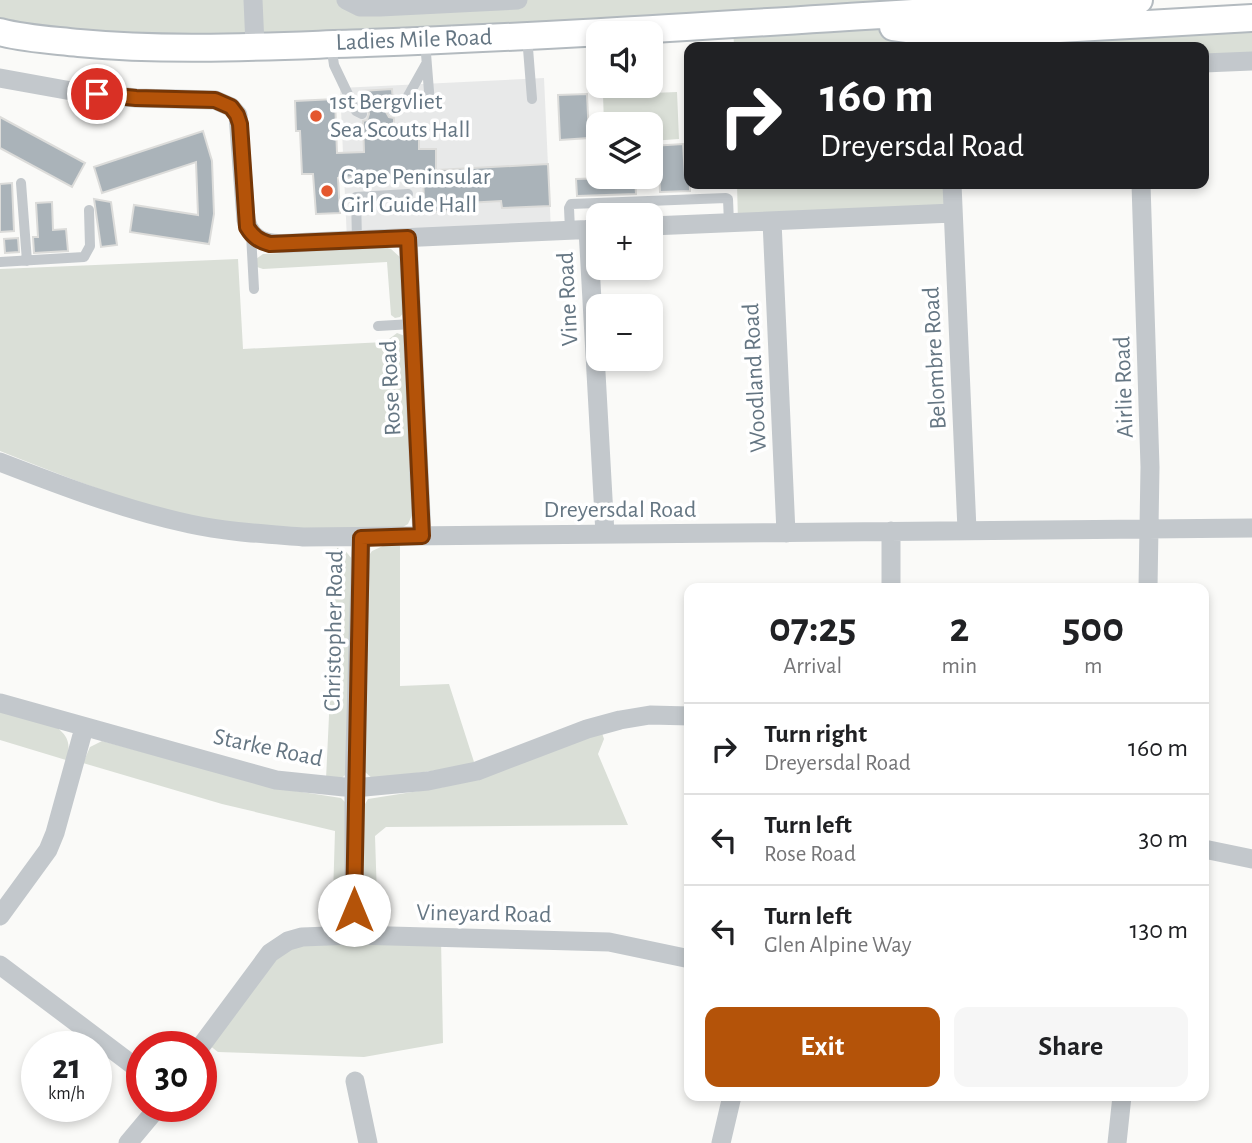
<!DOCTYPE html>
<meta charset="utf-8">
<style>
body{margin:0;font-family:"Alegreya Sans",sans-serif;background:#f6f6f6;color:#202124;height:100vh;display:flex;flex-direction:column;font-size:26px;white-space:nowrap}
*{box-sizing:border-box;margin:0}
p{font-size:23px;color:#757577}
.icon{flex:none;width:38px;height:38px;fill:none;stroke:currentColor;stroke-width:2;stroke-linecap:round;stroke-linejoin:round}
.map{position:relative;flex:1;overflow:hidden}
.side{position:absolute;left:684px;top:583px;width:525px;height:518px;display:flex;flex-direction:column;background:#fff;border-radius:14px;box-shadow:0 4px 10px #0003}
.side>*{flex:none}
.top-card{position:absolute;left:684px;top:42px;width:525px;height:147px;border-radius:14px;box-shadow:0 4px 10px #0003;background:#202124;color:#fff;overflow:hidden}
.buttons{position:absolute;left:586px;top:21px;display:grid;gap:14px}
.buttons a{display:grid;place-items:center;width:77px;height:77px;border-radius:14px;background:#fff;box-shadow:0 4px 10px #0003;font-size:35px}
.speed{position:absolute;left:21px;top:1031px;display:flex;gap:14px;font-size:35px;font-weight:700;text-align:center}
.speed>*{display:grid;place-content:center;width:91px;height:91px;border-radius:50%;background:#fff;box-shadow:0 4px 10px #0003;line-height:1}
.speed small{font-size:18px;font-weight:400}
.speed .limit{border:10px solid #d22;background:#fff;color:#111}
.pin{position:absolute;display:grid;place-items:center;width:60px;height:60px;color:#fff;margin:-30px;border:4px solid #fff;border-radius:50%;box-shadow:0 2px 7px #0007}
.me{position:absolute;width:77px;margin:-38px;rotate:0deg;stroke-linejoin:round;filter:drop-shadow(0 0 5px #0008)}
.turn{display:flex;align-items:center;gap:24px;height:147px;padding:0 21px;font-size:32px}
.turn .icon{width:91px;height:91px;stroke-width:2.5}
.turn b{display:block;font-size:49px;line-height:60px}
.eta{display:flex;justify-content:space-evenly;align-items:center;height:119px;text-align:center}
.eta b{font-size:42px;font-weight:700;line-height:49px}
.primary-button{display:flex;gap:14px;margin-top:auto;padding:14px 21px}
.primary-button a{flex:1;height:80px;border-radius:14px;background:#b45309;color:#fff;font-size:28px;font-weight:700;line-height:80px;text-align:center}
.primary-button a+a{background:#f6f6f6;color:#202124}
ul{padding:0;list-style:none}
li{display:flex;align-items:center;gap:21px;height:91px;padding:0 21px;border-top:2px solid #e0e0e0}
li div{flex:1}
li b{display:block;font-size:26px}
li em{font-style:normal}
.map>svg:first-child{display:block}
</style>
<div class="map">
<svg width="1252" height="1143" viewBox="0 0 1252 1143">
<rect width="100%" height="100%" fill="#fafaf8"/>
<path fill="#e8e9e9" d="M544,78L551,231L347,240L340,88Z"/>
<path fill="#dadfd7" d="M0,0H1139L1003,7L1252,18V61L1204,63V47H734L733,23L425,41L0,32Z
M677,92L679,139L651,141V124H604L603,95Z
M737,184H952L953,213L738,222Z
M384,247L391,249L401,258L404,312L400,317L395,318L391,315L387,262L263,269L257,267L256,259L263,254Z
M238,259L243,349L385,342L397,333L405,336L413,513L408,524L398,530C355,530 312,532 270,530C179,524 84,484 0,451V269Z
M385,545L400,546V686L449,684L475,765L373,779L365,772L368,557L372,551Z
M337,548H343L352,559L347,773L342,778L326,779Z
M0,709L56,727C69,736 71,746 66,760L0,740Z
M602,733L604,739L598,754L628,825L386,827L375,836L378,928L372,925L365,912L362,809L368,799L444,787Z
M102,741L276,788L341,798L345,802L346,917L343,924L332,929L335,831L222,804L83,763L90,747Z
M441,939L443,1043L364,1057L218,1052L205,1042L286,943Z"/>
<path fill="#aab3b9" stroke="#dcdcda" stroke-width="2" d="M392,89L393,102L387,107L386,112L389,117L394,118V137L419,135V149H436V170L548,164L550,206L502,208L501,201L449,204V211L434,212V202L424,203L423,174L338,178L340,213L316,214L313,174H302L300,131H296L295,101L335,99L337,153L364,152L363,121L367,120L369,114L368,109L362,106L361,91Z
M587,94L589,138L560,140L558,95Z
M0,117L85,163L72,187L0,148Z
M203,131L212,161L214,214L209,244L130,232L134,205L198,215L196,162L102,193L94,167Z
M683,144L685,175H690V191L660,192L659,171L651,172V146Z
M635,177L636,194L577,196L576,179Z
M12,183L14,231L0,232V184Z
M94,199L111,202L117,245L101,247Z
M52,202L53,230L66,229L68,251L34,253L33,237H38L36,203Z
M18,238L19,252L5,253L4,239Z"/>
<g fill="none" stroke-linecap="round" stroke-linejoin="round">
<defs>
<path id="secondary" d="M893,27L915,30L1007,32L1252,18
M0,32C26,39 53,40 79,43C174,52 271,46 366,43C624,34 881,13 1139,0"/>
</defs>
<use href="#secondary" stroke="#b3babf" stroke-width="30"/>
<path stroke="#c3c8cc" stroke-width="10" d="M527,36L532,99
M331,44L334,65L356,111L362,114
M403,105L430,104L425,41
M393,111L403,105L426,64
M21,183L27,261
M570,230L569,208L571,204L726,198L728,199L729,223
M251,234L254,289
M357,240L356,197L408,194
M0,262L84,257L90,246L89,210
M378,326L412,324"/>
<path stroke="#c3c8cc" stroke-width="19" d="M253,0L255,45
M346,0L360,7H380L518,0
M1204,63L1252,61
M0,78L77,92L136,98L215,100L231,107L238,115L246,220C253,251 286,243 311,242L598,229
M952,184L967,530
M1141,184L1150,467L1148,588
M772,221L786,533
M651,226L953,213
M588,229L605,534
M408,238L422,536
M0,462C62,486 125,510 190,524C227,532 266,534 303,537L1252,528
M891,588V531
M0,703L276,780L354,788L428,781L477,771L587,729L620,720L650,715L690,716
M1204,849L1252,859
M0,916L48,850L55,833L84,728
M354,935V788L361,538
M0,965L142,1072
M201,1046L270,953L288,941L302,937L354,935L609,942L690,959
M355,1081L368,1143
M128,1143L159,1106
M721,1143L732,1096
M1117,1143L1122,1096"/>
<use href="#secondary" stroke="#fff" stroke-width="26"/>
</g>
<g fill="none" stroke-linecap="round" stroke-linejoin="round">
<defs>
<path id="route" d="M97,94L136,98L215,100L231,107L237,115L240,124L247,227C253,237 259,241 270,244L408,238L422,536L361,538L354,910"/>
</defs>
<use href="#route" stroke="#753606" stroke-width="18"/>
<use href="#route" stroke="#b45309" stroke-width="12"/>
</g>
<g fill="#e4572e" stroke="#fff" stroke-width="2.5">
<circle cx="316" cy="116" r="7"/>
<circle cx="327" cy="191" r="7"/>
</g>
<g text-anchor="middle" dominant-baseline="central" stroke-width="7" stroke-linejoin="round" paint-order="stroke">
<g font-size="24" fill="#657683" stroke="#fff">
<text transform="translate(414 40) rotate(-2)">Ladies Mile Road</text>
<text transform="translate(568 299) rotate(-93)">Vine Road</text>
<text transform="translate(935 358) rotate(-93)">Belombre Road</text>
<text transform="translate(755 378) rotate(-93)">Woodland Road</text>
<text transform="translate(1124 387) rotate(-92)">Airlie Road</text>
<text transform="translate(391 388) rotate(-93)">Rose Road</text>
<text x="620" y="510">Dreyersdal Road</text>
<text transform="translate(334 631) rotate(-89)">Christopher Road</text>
<text transform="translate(268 748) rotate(12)">Starke Road</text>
<text transform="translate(484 914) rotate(1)">Vineyard Road</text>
</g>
<g font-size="24" fill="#657683" stroke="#fff" text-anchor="start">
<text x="330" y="102">1st Bergvliet<tspan x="330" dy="28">Sea Scouts Hall</tspan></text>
<text x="341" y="177">Cape Peninsular<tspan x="341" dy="28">Girl Guide Hall</tspan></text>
</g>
</g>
</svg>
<div class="buttons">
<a><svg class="icon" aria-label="sound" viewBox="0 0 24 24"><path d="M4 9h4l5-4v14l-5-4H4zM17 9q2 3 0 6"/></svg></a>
<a><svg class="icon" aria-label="layers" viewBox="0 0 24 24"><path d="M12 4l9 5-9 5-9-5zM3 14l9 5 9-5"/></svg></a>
<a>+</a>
<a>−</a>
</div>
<div class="speed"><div>21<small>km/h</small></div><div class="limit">30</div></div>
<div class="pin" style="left:97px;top:94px;background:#d93025"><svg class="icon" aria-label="arrive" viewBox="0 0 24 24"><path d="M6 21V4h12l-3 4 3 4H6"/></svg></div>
<svg class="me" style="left:354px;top:910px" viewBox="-20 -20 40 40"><circle r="19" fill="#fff"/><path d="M0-13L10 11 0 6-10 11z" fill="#b45309"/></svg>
<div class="top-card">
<div class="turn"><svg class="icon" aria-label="right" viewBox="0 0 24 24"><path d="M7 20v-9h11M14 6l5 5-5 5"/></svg><div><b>160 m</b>Dreyersdal Road</div></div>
</div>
<section class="side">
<div class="eta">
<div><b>07:25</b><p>Arrival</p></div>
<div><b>2</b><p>min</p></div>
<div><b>500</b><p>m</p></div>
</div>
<ul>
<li><svg class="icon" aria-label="right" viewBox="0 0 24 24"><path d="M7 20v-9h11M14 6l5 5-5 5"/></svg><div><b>Turn right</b><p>Dreyersdal Road</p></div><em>160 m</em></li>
<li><svg class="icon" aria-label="left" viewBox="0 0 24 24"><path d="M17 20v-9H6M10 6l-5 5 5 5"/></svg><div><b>Turn left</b><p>Rose Road</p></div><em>30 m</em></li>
<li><svg class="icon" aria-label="left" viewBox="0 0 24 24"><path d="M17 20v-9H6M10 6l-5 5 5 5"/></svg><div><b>Turn left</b><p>Glen Alpine Way</p></div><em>130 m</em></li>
</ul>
<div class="primary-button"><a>Exit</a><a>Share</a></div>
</section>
</div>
